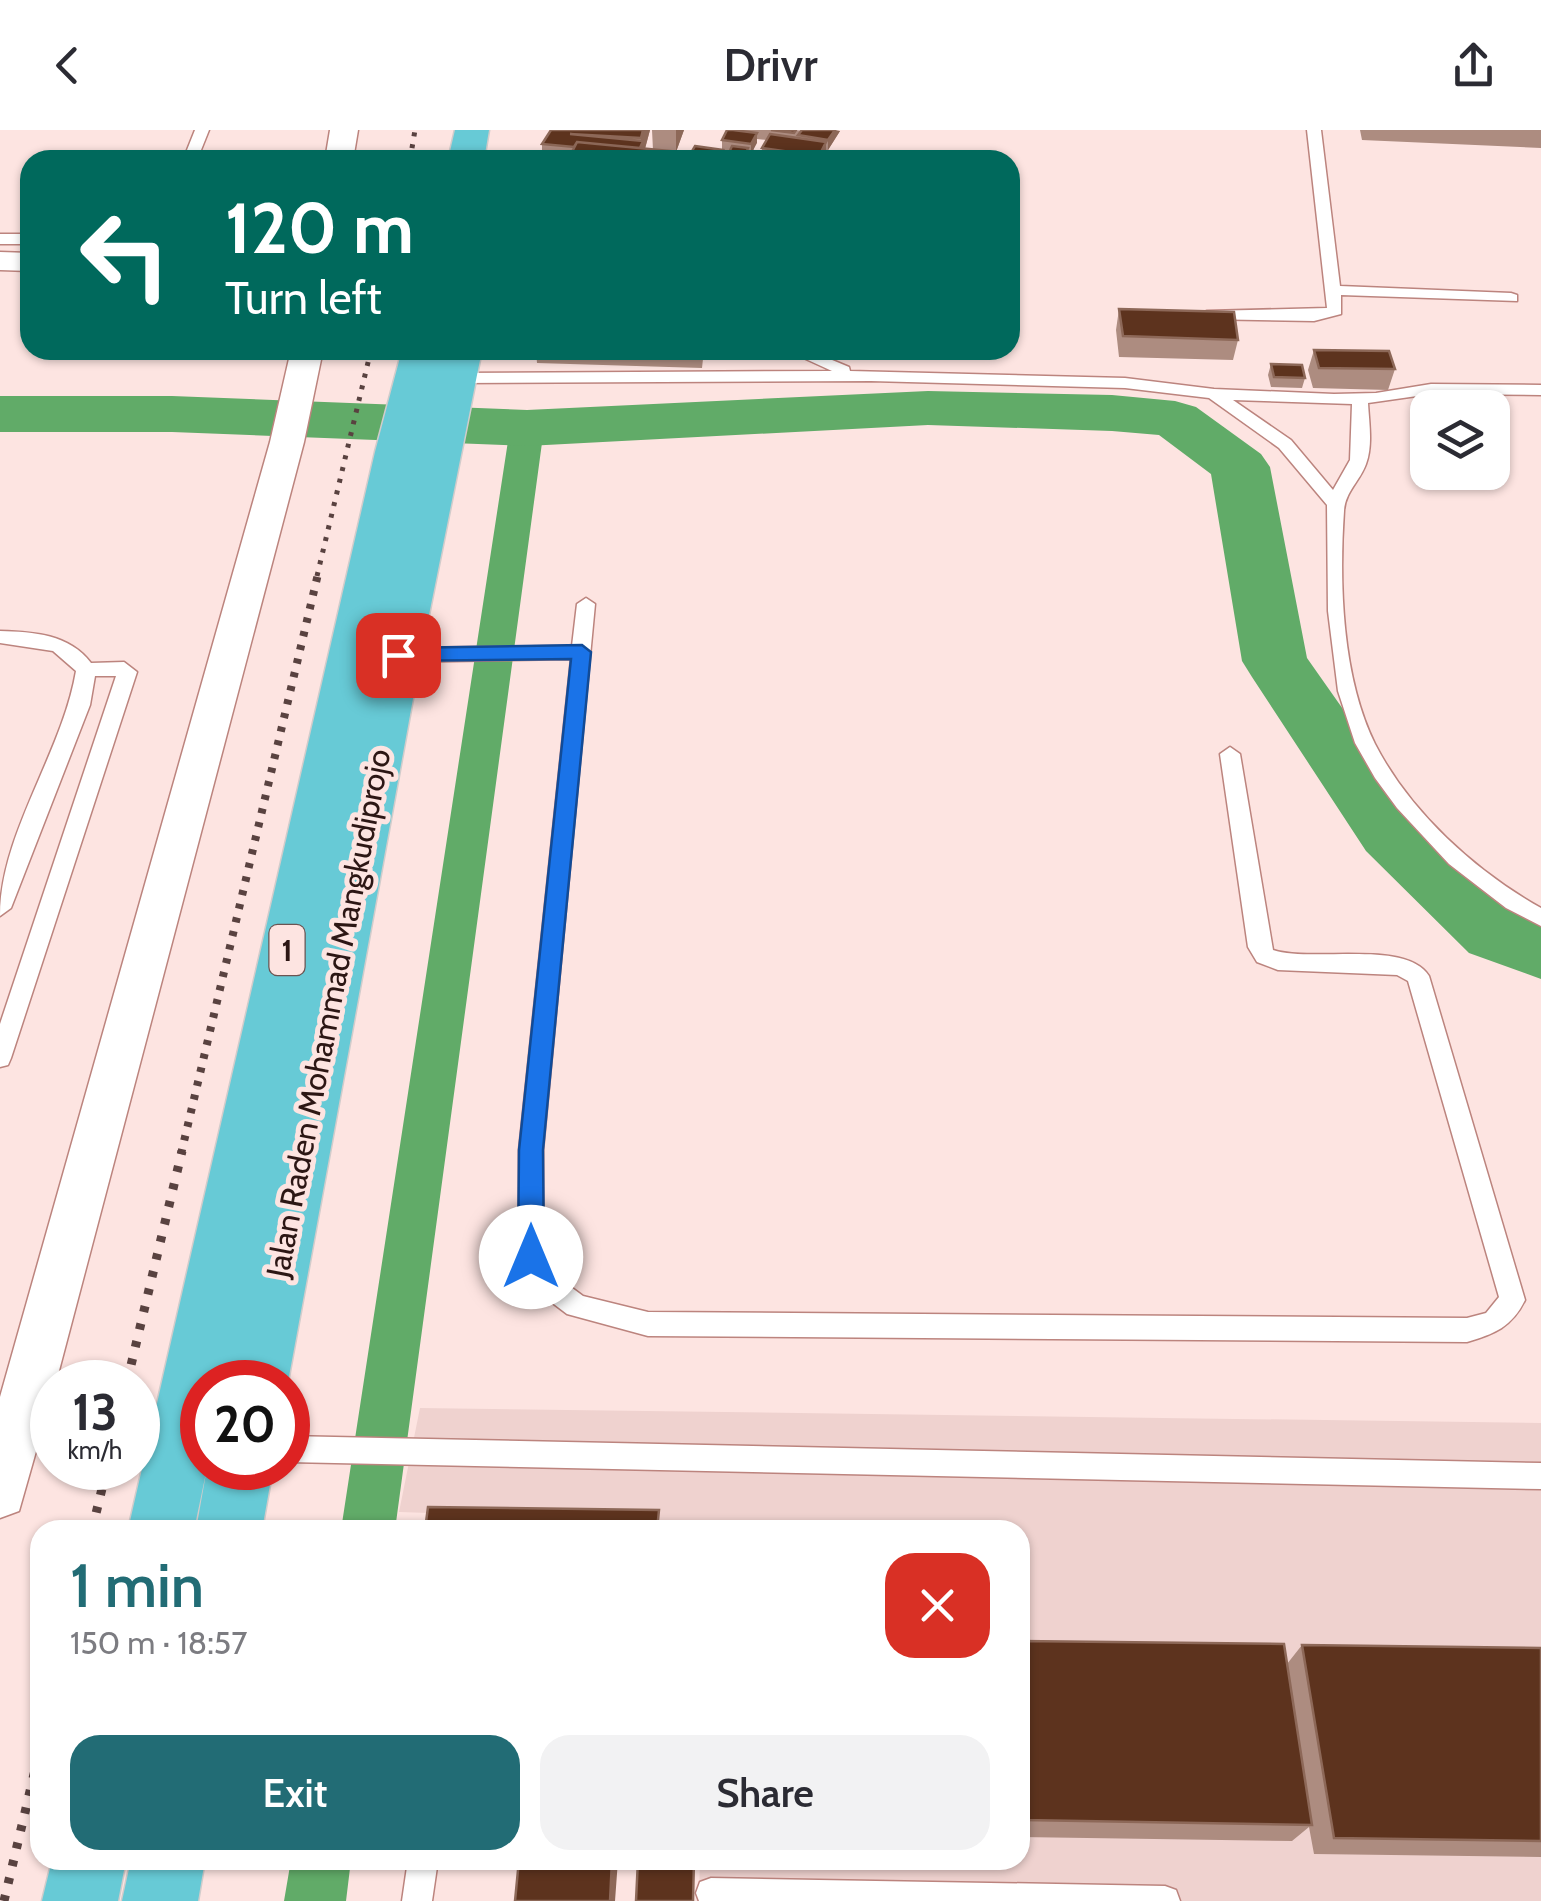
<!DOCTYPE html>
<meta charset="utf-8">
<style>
body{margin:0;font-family:Cabin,sans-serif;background:#f2f2f3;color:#2b2b33;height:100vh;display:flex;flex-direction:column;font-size:38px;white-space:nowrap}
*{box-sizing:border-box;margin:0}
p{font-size:32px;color:#7c7c81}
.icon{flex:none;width:55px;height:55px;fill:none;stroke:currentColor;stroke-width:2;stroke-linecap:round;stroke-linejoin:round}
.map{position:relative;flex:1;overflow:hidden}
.sheet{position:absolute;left:30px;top:1390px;width:1000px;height:350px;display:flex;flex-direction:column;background:#fff;border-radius:30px;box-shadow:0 2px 8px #0004}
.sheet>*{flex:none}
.top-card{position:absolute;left:20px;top:20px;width:1000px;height:210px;border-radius:30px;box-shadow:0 2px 8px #0004;background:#00695c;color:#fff;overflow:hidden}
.controls{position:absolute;left:1410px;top:260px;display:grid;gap:20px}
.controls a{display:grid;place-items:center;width:100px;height:100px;border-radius:20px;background:#fff;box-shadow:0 2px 8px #0004;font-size:50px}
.speed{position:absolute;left:30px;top:1230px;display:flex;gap:20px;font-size:50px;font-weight:700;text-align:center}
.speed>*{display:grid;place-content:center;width:130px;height:130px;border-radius:50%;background:#fff;box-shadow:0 2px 8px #0004;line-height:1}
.speed small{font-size:25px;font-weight:400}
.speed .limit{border:15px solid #d22;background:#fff;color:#111}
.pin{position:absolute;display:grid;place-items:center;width:85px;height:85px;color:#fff;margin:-42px;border-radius:20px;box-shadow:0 5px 15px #0006}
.me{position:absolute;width:110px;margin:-55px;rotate:0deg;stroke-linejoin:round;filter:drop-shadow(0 0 8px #0008)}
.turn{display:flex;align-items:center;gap:35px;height:210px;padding:0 40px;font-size:45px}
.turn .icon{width:130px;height:130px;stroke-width:2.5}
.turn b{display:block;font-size:70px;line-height:85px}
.round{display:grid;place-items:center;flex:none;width:105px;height:105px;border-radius:30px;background:#f2f2f3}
.head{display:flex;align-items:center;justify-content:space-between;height:170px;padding:0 40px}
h1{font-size:60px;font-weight:600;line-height:75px;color:#226c75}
.cta{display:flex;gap:20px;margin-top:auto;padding:20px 40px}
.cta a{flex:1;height:115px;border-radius:30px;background:#226c75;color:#fff;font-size:40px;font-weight:600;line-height:115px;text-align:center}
.cta a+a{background:#f2f2f3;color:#2b2b33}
header{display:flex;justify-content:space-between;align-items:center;height:130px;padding:0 40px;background:#fff;font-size:45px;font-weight:600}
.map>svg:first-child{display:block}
</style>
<header><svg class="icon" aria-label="back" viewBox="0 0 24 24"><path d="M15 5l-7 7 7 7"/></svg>Drivr<svg class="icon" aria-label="share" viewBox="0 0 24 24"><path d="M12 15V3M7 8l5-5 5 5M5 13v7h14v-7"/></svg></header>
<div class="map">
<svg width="1541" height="1771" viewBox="0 0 1541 1771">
<rect width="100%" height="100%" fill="#fde4e1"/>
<path fill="#efd2cf" d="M420,1278L1541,1293V1771H699L700,1730H1020V1400H702V1392L399,1382Z"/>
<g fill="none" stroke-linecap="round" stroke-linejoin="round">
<path fill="#61ab68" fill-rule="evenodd" d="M527,288L539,291L544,298L395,1400H341L510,298L515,291Z
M291,1730H351L346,1771H284Z"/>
<path fill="#61ab68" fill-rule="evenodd" d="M928,261L1112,265L1175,271L1196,277L1261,324L1270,337L1307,528L1416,683L1521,781L1541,788V849L1469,823L1366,721L1252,547L1242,531L1211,344L1159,305L1112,301L928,295L527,316L172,302H0V266H172L527,280Z"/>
<defs>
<path id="service" d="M195,0H209L197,30H183Z
M1307,0H1321L1340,156L1511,163L1517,165V171L1341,165V184L1314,191L1201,189V183L1207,181L1327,178Z
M0,104H30V114H0Z
M786,220H808L849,237L850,241L1125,248L1214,259L1334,264L1376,263L1431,254L1541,255V265L1431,264L1368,273C1369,293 1373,315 1366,334C1360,351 1345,362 1344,381C1339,454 1342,547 1375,614C1410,682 1475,741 1541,778V796L1506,778L1449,734L1397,678L1375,648L1355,613L1338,561L1328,481L1327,375L1279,318L1209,268L1125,258L871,251L457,253L449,248L457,243L832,241ZM1233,270L1352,274L1350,330L1333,360L1291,310Z
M586,468L595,474L543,1020V1125L560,1149L583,1166L648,1182L1467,1188L1486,1183L1499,1167L1408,851L1397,845L1278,840L1257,832L1248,817L1220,624L1230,617L1240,624L1273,820C1312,833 1406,809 1429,846L1525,1170C1512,1197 1494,1204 1467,1212L648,1206L567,1184L542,1165L519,1127V1020L571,529L398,532L388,525L398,518L572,516L577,474Z
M0,501C34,502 69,504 91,533L124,532L137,542L11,928L8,935L0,937V894L116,546H95L90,575L11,778L0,786C0,703 62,624 76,541L53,521L0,513Z
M288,1306L1541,1333V1359L288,1332Z
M408,1730H438L432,1771H402Z
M711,1748L1165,1756L1176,1760L1180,1771H699L696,1763L700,1752Z"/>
<path id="minor" d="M330,0H358L353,30H325Z
M0,122L30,123V141L0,140Z
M291,220H323L304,312L56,1252H52V1265L19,1381L0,1388V1267L270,312Z"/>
<path id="trunk" d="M455,0H489L484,30H448Z
M402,220H442L381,496L442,220H482L421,525L288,1252H202V1338H207L194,1400H128L375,322Z
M207,1338H273L262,1400H196Z
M52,1730H126L118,1771H42Z
M131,1730H205L198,1771H122Z"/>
</defs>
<use href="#service" stroke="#bc847e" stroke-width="3"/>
<use href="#minor" stroke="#bc847e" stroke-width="3"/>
<use href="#trunk" stroke="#d1cccb" stroke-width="3"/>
<use href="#service" fill="#fff" fill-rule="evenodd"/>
<use href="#minor" fill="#fff" fill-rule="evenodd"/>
<use href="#trunk" fill="#67cad6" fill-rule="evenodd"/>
<path stroke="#594240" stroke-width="5" stroke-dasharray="4 8" stroke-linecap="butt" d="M410,30L415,0
M317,446L371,220"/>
<path stroke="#594240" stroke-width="8" stroke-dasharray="5 9" stroke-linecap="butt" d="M181,1024L318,444"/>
<path stroke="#594240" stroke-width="9" stroke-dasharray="6 12" stroke-linecap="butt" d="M127,1252L182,1021
M92,1400L107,1338
M4,1771L40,1619"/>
</g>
<path fill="#ad8c80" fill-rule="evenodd" d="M551,0H650L645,19L653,20L652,0H684L676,22L691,23L722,20V10L727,0H771V4V0L840,1L828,20H826L822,30H542V14ZM757,9L767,10L762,18V22L753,21Z
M1360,0H1541V18L1362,10Z
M1119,179L1238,210L1233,230L1119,227L1116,200Z
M536,220H704L702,238L537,233Z
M1314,220L1395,239L1388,260L1313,258L1308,240Z
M1271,234L1305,248L1302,258L1271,257L1268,245Z
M1020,1511L1287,1534L1302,1515L1541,1518V1727L1314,1724L1309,1697L1292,1711L1020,1707Z"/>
<path fill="#8d6858" d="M643,0H650L644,22L639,30L641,8Z
M676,0H684L676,22Z
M835,0L840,1L828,20V10Z
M757,3V13L751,24V14Z
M826,12V23L822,30H819V26Z
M612,1730H618L615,1771H610Z"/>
<path fill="#5d331e" stroke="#8d6858" stroke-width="2.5" d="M551,0H643L641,8L570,4L643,11L640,18L577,12L574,17L542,14Z
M727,0H733L757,3L751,14L722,10Z
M771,0H796L794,3Z
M802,0H835L828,10L798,5Z
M770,4L826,12L819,26L762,18Z
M577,12L762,30H568Z
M695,16L723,20L719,26L691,23Z
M732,16L748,18L744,28L727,27Z
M752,21L814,28L813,30L748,29Z
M1119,179L1234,182L1238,210L1123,206Z
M1314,220L1389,221L1395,239L1319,238Z
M1271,234L1302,235L1305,248L1274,247Z
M428,1377L659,1380L657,1400H425Z
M1020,1511L1284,1514L1312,1695L1024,1690L1020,1626Z
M1302,1515L1541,1518V1711L1334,1708Z
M519,1730H612L610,1771H515Z
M638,1730H694L693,1771H636Z"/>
<path fill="#1a73e8" stroke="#114b97" stroke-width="2.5" d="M582,515L591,522L543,1020L544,1127L540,1135L531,1138L522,1135L518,1127L519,1020L571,529L398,531L388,525L398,518Z"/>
<g text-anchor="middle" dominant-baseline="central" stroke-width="10" stroke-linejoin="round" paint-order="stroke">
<rect fill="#fde4e1" stroke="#6b5452" stroke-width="2.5" x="269.5" y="795" width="35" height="50" rx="8"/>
<g font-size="30" font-weight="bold" fill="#2c1614">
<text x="287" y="820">1</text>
</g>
<g font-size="32" fill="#2c1614" stroke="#fde4e1">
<text transform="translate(328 883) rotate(-79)">Jalan Raden Mohammad Mangkudiprojo</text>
</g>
</g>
</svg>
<div class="controls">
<a><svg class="icon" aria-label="layers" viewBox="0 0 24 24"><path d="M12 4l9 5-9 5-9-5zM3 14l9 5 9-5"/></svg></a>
</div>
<div class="speed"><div>13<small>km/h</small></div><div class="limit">20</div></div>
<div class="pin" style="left:398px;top:525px;background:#d93025"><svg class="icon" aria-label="arrive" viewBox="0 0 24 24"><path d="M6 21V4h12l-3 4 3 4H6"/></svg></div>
<svg class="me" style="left:531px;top:1127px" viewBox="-20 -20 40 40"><circle r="19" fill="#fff"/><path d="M0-13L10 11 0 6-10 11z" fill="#1a73e8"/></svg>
<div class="top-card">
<div class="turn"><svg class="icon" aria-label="left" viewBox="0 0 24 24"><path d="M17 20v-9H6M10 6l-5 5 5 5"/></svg><div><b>120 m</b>Turn left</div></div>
</div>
<section class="sheet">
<div class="head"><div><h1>1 min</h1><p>150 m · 18:57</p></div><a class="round" style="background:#d93025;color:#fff"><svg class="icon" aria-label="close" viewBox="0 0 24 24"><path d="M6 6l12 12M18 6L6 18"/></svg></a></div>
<div class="cta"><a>Exit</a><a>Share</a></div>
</section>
</div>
